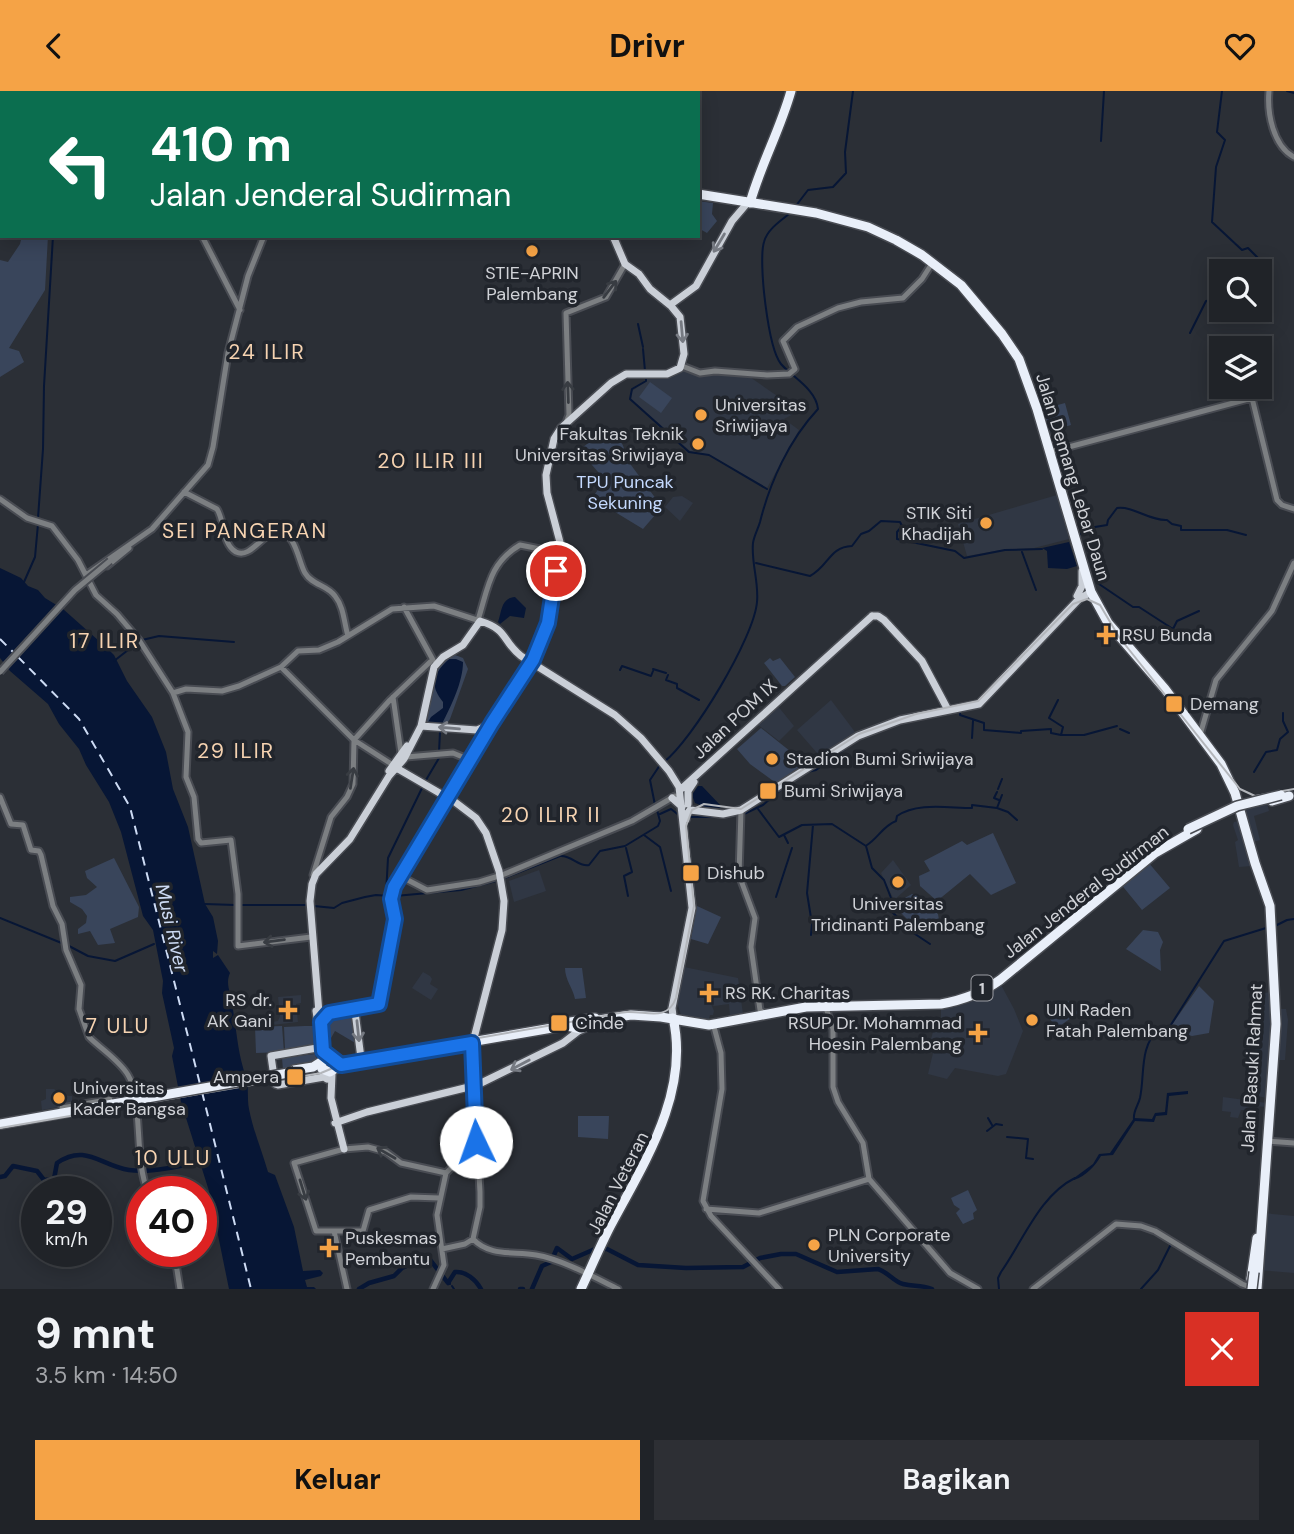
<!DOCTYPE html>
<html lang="id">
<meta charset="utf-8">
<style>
body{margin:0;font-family:"DM Sans",sans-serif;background:#2d2f34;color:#f1f3f6;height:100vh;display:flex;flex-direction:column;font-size:26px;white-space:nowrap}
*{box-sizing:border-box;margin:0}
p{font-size:23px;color:#a2a4a8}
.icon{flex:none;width:38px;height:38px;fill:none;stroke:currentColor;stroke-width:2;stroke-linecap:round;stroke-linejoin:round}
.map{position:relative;height:1198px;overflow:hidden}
.sheet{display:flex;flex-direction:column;background:#202328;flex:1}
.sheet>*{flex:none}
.top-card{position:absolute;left:0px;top:0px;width:700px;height:147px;box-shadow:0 4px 18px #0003,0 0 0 2px #3d4045;background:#0b6e4f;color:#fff;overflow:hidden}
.fabs{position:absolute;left:1209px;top:168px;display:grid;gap:14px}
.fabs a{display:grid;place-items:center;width:63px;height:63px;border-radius:0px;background:#202328;box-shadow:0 4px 18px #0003,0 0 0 2px #3d4045;font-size:35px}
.speed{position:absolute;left:21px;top:1085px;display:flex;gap:14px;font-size:35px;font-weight:700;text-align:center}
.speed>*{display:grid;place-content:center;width:91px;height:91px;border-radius:50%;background:#202328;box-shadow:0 4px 18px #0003,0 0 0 2px #3d4045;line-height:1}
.speed small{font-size:18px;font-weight:400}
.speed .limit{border:10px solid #d22;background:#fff;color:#111}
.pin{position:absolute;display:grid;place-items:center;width:60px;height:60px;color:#fff;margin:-30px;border:4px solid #fff;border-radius:50%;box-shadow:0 2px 7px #0007}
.me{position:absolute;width:77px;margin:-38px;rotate:357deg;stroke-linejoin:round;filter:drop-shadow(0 0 5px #0008)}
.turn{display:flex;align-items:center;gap:24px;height:147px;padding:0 35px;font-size:32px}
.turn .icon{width:91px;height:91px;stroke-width:2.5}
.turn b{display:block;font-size:49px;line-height:60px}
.round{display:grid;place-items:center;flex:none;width:74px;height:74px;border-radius:0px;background:#2d2f34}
.overview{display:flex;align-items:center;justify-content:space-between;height:119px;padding:0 35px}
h1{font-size:42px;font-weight:700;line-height:52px}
.button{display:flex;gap:14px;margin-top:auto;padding:14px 35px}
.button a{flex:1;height:80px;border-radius:0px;background:#f5a346;color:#111;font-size:28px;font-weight:700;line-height:80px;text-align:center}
.button a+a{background:#2d2f34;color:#f1f3f6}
header{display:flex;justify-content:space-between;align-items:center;height:91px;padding:0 35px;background:#f5a346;color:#111;font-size:32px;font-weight:700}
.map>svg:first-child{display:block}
</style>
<header><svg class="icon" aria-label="back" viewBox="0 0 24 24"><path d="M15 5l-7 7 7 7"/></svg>Drivr<svg class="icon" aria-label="heart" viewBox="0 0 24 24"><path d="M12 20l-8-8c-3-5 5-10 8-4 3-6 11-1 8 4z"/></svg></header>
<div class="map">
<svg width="1294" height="1198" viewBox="0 0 1294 1198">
<rect width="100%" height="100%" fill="#2b2f36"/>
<path fill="#303744" d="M684,278L693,283L747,284L799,320L784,328L799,339L767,397L710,364L690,360L631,308L632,300L647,290V284Z
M1057,404L1069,448L1034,457L1001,459L967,465L958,433Z
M682,405L693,412L680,430L665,416L673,406Z
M831,609L855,641L821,663L817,662L797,639Z
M777,614L794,635L779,650L757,633Z
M1267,712L1269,720L1254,725L1260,749L1250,752L1244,724L1247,718Z
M1238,730L1252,775L1239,776L1235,751L1238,749L1233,734L1234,731Z
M893,769L911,794L894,809L881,782Z
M539,779L546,800L514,811L509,790Z
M684,876L738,887L743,923L730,925L729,913L714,915L711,913L714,920L713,924H710L709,928L681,924L677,911Z
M423,881L430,885L432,888L430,893L438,898L431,909L412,897Z
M1000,892L1014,918L1023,940L1006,983L998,985L955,977L947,988L928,983L933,962L928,960L935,933L941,927V914Z
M1271,901L1272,934L1267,1007L1252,1004L1258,903Z
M301,904V912L296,913L298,931L272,934V931L278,930L280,925L278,906Z
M1276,918H1286L1288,929L1285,969H1274Z
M46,998H54L58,1001L59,1004L72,1005V1011L69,1014L42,1019L41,1010L46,1008Z
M1223,1006L1267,1012V1016L1252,1015V1019H1241L1238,1027L1230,1026L1231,1021L1222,1020Z
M1263,1122L1294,1125V1182L1259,1179Z"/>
<path fill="#39455b" d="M698,110L713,112L712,123L717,130L707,142L698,137Z
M22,145H48L45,199L9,257L19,260L24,271L0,286V169L8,171L20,153Z
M650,291L672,307L661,322L639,306Z
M1065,312L1071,334L1045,342L1039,319Z
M616,338L631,374L662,416L643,438L592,407L605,389L579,359L599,344Z
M455,564L463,567L468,578L450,628L446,634H422C427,611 427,569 455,564Z
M770,567L773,570L780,567L795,586L785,595H782L764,572Z
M761,637L805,672L776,692L750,673L737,658Z
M993,742L1016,792L991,804L970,783L937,810L920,795L919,785L930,780L924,770L962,750L967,754Z
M114,767L139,816L138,826L110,838L115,852L98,854L90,840L78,843V838L86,832L87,825L82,818L70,811V806L86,804L97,796L87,787L85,780Z
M1148,771L1170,797L1142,819L1120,792Z
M912,803L917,804L938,823L939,829L932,841H920L899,820L901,809Z
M697,815L721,826L708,853L691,848Z
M1143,839L1158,841L1163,851L1160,859L1161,880L1126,858Z
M565,877H582L586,907L575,908C573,897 565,889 565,877Z
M1199,895L1214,910L1209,942L1192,945L1169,938Z
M1069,910L1078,922L1057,937L1045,922L1050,918L1053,921Z
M348,922L355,926L357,953L335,940L326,956C323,929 321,926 348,922Z
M282,935L284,961L256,962L255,936Z
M305,935H316L317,952L314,956L307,955V958L285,960V959L303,956L285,958L284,936Z
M315,963L317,969L315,973L283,979L282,967Z
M578,1025H609L608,1048L578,1046Z
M968,1099L977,1119L973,1122L974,1128L963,1133L956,1122L960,1118L954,1114L951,1107Z"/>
<path fill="#071635" d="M1069,451L1077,475L1067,478L1048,477L1047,460L1042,457Z
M0,477L21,487L28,495L38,499L45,507L63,518L108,558L114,564L127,590L152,626L166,661L173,698L188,736L205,813L213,826L218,850L217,863L213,860V867L218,864L230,882C225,893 231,902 232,913C237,940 237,960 246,986C249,995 247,1008 249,1018C253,1039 262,1060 268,1081L275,1084L294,1136L303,1180L320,1179L323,1182L321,1185L305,1189L307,1196H314L316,1198H229L209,1100L181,1011L172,965L174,957L162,902L163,890L153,839L143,825L121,741L109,711L86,674L79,658L59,633L48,613L10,580L0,567Z
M515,506L526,517L524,527L510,525L500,533L498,531C502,520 501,507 515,506Z
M449,568H456L463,571C463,591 451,615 442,633L428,631L431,626L443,617V611C429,593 433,583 449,568Z
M698,695H702L721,715L720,717L705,716L695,712L692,704Z
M1188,1000V1003L1169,1005L1167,1024L1156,1025L1154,1031L1135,1030L1113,1064L1101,1065C1095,1075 1086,1085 1074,1089V1087L1093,1073L1099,1063L1110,1062L1134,1027L1152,1028L1155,1022L1165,1021L1167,1002Z"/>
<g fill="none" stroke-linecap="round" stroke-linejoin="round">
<path stroke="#071635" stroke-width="2" d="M1222,0L1217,41L1225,49L1216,76L1212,131L1242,159L1248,157L1266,175L1260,184
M1287,0L1294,2
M65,2V0
M667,2V0
M1101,50L1104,0
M795,116L808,99L833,96L846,82L845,61L853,0
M638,233L643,256
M1190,242L1206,210L1222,208
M643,258L645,280
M646,286V290L632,298L630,308L689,361L709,364L767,398
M38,427L43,358L44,295L53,145
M1079,444L1089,437L1107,434L1108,429L1117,417C1134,415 1149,430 1167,429L1172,433L1181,435V439H1227L1246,444
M1022,461L1036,499
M756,472L810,485C829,475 829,456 852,455L861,443L869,440L881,430L900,431L902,435L897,441V448L955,460L964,467L1005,459L1042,458
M24,491L35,466L38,433
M1099,493L1133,516H1139L1173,538L1177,530L1199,520
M142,549L159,545L234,551
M114,570L137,552
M653,578L666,582
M620,579L622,575L651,585L653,580
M668,584L666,589L677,593V597L699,609
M1058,609L1049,627L1063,636L1061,644H1084L1117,635
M960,620V624L984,632V639L1021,642V640L1051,638V642L1061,644
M1120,638L1129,642
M972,647L973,630
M439,661L440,641
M664,671C693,648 754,547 757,511C759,491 751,471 753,452C754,445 758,438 760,431C770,391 789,349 818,318C816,298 792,286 781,273C768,257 758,170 764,151C767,139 780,130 789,123
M807,681L816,679L849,655
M1254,681L1266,661L1277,659L1280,648L1288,641L1283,630V622
M426,689L439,667
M998,698L1002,688
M997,701L994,707L999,709
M1002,704L997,717L1008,721L1017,729
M655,714L650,689L660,674
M758,718L779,746L802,734L832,733L866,755L872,777L884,789L893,812L890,819L915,843L930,853
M660,723L671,718L680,725
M744,723L763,714L785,695
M688,726H721
M644,744L660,756L671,800
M784,744L788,752
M867,754C878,747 883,735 896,730L897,725C917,711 948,717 972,717V714L997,717
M626,757L632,781L624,785L628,805
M502,788L560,765C572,764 578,776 589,774L600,760L625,755L658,735L660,730L657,719
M386,803L388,767L423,695
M395,805L461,799L496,790
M776,806L792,757
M205,813L235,814
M241,814H309
M314,815L334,817L342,812L365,806L376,804L390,805
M0,827L64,853
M1275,835L1287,829L1294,828
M811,844L812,833L807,802L813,734
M69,855L88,865L115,870L154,853
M988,1027L992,1034
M1134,1028C1133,1020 1138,1015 1140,1007C1145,984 1139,955 1159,938L1167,940L1224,850L1266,837
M987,1040L996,1033L1002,1034
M1007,1046L1028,1048L1026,1067L1033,1068
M449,1192L450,1193
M452,1195L454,1198
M999,1198L998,1187L1001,1181C1023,1150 1040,1104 1075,1087
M1141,1198L1158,1179L1171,1153"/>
<path stroke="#071635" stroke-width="4.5" d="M0,1086L5,1085L13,1075L37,1080L44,1089L54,1088L57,1072C86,1052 101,1075 129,1079C150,1082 178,1076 199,1071
M359,1198L369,1192L394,1185L402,1177L428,1166L448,1192L455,1181C466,1180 476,1189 481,1198
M520,1198H523
M532,1198L542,1175L551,1171L557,1157L572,1168L595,1158H607L638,1174L686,1177L743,1176L760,1167L781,1163H796L837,1181L878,1178C888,1181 894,1191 903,1193C914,1196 920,1193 932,1198"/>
<path stroke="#cddbf4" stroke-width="2" stroke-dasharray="9 7" stroke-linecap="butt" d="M0,548L14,562
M18,566L79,628L130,716L200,993
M202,1001L251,1198"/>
<defs>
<path id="minor" d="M126,0L127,2
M301,0L303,2
M1269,0C1267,22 1273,55 1294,66
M202,145L240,219
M682,275L700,282L715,280L767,284L789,283L795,278L783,250L797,236L838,217L861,211L903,207L922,188L931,174
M567,329L569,324L566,222L606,206L625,173
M1050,361L1252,307L1277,409L1282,414L1294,418
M184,401L217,418C225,431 222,453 236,461C251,468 262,442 277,441C296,440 298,470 305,482C312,494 327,494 335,505C344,516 344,532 348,545
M0,408L27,427L52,435L78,469L96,504L117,523L139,549L173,602L188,641L186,686L194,706L198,748L201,752L231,749L238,803V855L311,846
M107,475L129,457
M86,484L152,438L208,374L213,356L228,262L248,185L264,145
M404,516L433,569
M478,529C488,498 489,472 520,454L560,462
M281,576L354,649L393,674
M173,602L186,598L222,600L239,595L281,576L298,560L319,559L338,551L392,518L434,515L480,530
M393,606L401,662
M1200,644L1216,589L1272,520L1294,472
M406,666L453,662L470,669
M0,706L11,733L23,734L31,759L39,760L41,764L53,815L62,833L66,859L81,894L79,918L89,946C101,958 119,969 128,984C143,1008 134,1070 148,1101
M741,719L739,784L755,827L751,856L760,919L764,922
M313,784L331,726L347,706L353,693L354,649L390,609L430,571
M400,785L427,799L479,791L502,784L632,730L675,705
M825,914L833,938V996L838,1011L863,1052L869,1088L950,1182L978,1198
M349,918L379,913L395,828L391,802L447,706
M714,936L721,962L722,998L703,1110L711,1125L779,1198
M62,1017L134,1004
M1267,1050L1294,1052
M439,1107L411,1106L369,1119L363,1140H316L294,1072L344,1058L368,1056L386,1061L401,1072L446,1082
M706,1118L759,1122L869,1088
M334,1140L347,1198
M473,1148C490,1166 514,1160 536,1164C561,1168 594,1186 618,1198
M442,1158L465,1153L473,1148L480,1116V1101L474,995
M174,1160L180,1198
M433,1198L444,1174L437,1124L446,1082L458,1070L477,1066
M1033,1198L1116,1133L1141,1135L1155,1140L1242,1193L1253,1197"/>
<path id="major" d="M670,214L696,195L732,130L749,110
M1077,505L1082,495V480
M872,525H878L884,529L922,570L947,617
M421,635L477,639L491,633
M393,675L455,711L476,727L486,742L499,780L504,810L502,839L474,947
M389,680L407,655
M680,699L872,525
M447,706L533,569L548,532L561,455L547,402L546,384L554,348L561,337L611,292L626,283H667L680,277L684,263L680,226L671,215L650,198L639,183L625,173L613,145
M672,707L682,716
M688,713V700L694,691
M686,728V724L690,719L723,723L741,719L858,645L900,629L979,613L1079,508L1091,501
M316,920L321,951L317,957L271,965L275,993L278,994L324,986L327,988
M472,952L474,995
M361,967L355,921L349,918L319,922L310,810L312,793L316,783L350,748L389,685L404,668L421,635L434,576L443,566L463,554L480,530C509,539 501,549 521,565L615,624L641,647L669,680L679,696L692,817L672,917L673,925
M332,983L331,1007L344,1058
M335,1032L367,1021L477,994L563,952L581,938"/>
<path id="highway" d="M698,103L816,122L868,136L896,149L922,164L961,194L1002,243L1019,268L1037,318L1091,501L1108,532L1165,598L1221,673L1235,702L1255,772L1270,815L1276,933L1257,1198
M750,112C761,73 780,39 791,0
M1272,710L1289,705
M564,932L595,927
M322,970V978L330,981L343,973L552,937L567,935L581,938L599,929L631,924L661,926L709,934L806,916L941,913C963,909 982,902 1000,889L1155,762L1197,738
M294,979L313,976L327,967L338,971L347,970
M0,1033L113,1013
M1251,1188L1257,1147
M581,1198C591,1177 600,1155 611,1134C644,1072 690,1002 673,927"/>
</defs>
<use href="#minor" stroke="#494c53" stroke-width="9"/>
<use href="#major" stroke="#494c53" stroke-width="10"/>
<use href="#highway" stroke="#494c53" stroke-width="12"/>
<use href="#minor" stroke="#7c7f82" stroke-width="5"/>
<use href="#major" stroke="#cacfd7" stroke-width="7"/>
<use href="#highway" stroke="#e9eff9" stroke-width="9"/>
<path stroke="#b3b6bb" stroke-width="2" d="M0,1037L321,982L352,969L599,926C608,924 618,922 627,921C647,920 667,931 676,907L694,815L686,735L692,719L704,713L741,718L859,643L916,623L978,610L1073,513L1087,508L1100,514L1119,546L1240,698L1255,705L1294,698"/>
<defs>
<path id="minor-bridge" d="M0,581L75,499L110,470"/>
<path id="highway-bridge" d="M1188,738L1237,715L1281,704
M113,1013L294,981
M1252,1198L1254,1181"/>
</defs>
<use href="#minor-bridge" stroke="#494c53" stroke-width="9" stroke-linecap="butt"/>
<use href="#highway-bridge" stroke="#494c53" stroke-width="12" stroke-linecap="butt"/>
<use href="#minor-bridge" stroke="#7c7f82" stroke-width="5"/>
<use href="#highway-bridge" stroke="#e9eff9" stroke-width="9"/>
</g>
<defs><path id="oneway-shaft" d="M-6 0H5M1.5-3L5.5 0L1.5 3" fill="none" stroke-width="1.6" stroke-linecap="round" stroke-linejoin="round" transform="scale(1.75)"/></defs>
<g stroke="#767a82">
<use href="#oneway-shaft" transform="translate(719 152) rotate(121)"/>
<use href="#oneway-shaft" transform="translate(682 241) rotate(85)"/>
<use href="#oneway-shaft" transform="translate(449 637) rotate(-175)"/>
<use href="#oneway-shaft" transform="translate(358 940) rotate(84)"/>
<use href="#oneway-shaft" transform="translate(520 974) rotate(152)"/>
</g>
<g stroke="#383c42">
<use href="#oneway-shaft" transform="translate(610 198) rotate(-53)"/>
<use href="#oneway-shaft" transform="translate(568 301) rotate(-92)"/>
<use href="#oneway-shaft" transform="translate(352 687) rotate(-81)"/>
<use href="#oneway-shaft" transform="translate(274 850) rotate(173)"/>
<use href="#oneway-shaft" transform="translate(386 1062) rotate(-150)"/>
<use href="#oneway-shaft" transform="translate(303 1099) rotate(73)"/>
</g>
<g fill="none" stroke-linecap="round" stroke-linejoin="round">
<defs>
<path id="route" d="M476,1051L472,952L341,974L323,960L321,931L329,922L379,913L395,828L391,808L394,796L492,632L533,569L548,532L556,480"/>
</defs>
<use href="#route" stroke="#114b97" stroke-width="18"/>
<use href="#route" stroke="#1a73e8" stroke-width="12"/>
</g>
<g fill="#f5a346" stroke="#21252c" stroke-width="2.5">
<circle cx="532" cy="160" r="7"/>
<circle cx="701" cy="324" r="7"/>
<circle cx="698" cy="353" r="7"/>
<circle cx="986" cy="432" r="7"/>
<path d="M1102.5 533.5h7v7h7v7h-7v7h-7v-7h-7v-7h7z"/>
<rect x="1165" y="604" width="18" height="18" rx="3.5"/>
<circle cx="772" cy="668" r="7"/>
<rect x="759" y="691" width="18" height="18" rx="3.5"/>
<rect x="682" y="773" width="18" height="18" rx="3.5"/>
<circle cx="898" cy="791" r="7"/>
<path d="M705.5 891.5h7v7h7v7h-7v7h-7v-7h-7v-7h7z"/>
<path d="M284.5 908.5h7v7h7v7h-7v7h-7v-7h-7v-7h7z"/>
<circle cx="1032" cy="929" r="7"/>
<rect x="550" y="923" width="18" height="18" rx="3.5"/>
<path d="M974.5 931.5h7v7h7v7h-7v7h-7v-7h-7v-7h7z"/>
<rect x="286" y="977" width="18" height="18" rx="3.5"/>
<circle cx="59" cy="1007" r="7"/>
<circle cx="814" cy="1154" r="7"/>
<path d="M325.5 1146.5h7v7h7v7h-7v7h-7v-7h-7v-7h7z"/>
</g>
<g text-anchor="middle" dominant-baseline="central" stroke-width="7" stroke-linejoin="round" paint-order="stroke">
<rect fill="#21252c" stroke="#9c9ea4" stroke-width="2" x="971.5" y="884.5" width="21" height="25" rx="5"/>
<g font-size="16" font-weight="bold" fill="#d0d2d7">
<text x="982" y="897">1</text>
</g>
<g font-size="18" fill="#d0d2d7" stroke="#21252c" text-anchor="start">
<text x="532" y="182" text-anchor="middle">STIE-APRIN<tspan x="532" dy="21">Palembang</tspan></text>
<text x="715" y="314">Universitas<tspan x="715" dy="21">Sriwijaya</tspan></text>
<text x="684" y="343" text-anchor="end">Fakultas Teknik<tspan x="684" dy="21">Universitas Sriwijaya</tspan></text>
<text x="972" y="422" text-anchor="end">STIK Siti<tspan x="972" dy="21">Khadijah</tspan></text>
<text x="1122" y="544">RSU Bunda</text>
<text x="1190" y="613">Demang</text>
<text x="786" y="668">Stadion Bumi Sriwijaya</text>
<text x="784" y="700">Bumi Sriwijaya</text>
<text x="707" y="782">Dishub</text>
<text x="898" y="813" text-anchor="middle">Universitas<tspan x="898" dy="21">Tridinanti Palembang</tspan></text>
<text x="725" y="902">RS RK. Charitas</text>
<text x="272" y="909" text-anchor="end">RS dr.<tspan x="272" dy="21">AK Gani</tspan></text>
<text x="1046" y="919">UIN Raden<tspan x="1046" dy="21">Fatah Palembang</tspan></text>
<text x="575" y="932">Cinde</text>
<text x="962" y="932" text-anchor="end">RSUP Dr. Mohammad<tspan x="962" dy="21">Hoesin Palembang</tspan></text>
<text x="279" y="986" text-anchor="end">Ampera</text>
<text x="73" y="997">Universitas<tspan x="73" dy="21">Kader Bangsa</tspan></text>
<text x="828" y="1144">PLN Corporate<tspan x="828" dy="21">University</tspan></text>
<text x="345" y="1147">Puskesmas<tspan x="345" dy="21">Pembantu</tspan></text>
</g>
<g font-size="18" fill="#d0d2d7" stroke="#21252c">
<text transform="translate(1073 386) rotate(73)">Jalan Demang Lebar Daun</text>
<text transform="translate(735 628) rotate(-43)">Jalan POM IX</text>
<text transform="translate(1086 801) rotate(-38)">Jalan Jenderal Sudirman</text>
<text transform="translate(1252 977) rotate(-87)">Jalan Basuki Rahmat</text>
<text transform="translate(618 1092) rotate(-63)">Jalan Veteran</text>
</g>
<g font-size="18" fill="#c4d9fe" stroke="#21252c">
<text x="625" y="391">TPU Puncak<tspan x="625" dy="21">Sekuning</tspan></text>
</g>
<g font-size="19" font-style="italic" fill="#cddbf4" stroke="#21252c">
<text transform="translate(172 837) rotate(77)">Musi River</text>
</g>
<g font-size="21" letter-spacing="2" fill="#f6d3b1" stroke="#21252c">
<text x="267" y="261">24 ILIR</text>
<text x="431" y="370">20 ILIR III</text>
<text x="245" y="440">SEI PANGERAN</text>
<text x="105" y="550">17 ILIR</text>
<text x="236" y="660">29 ILIR</text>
<text x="551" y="724">20 ILIR II</text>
<text x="118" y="935">7 ULU</text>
<text x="173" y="1067">10 ULU</text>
</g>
</g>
</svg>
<div class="fabs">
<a><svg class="icon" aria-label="search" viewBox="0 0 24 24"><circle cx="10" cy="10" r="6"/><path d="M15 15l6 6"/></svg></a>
<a><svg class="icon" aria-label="layers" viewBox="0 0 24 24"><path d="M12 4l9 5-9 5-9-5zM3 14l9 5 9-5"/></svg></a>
</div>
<div class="speed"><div>29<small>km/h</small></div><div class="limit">40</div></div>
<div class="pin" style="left:556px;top:480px;background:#d93025"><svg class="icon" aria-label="arrive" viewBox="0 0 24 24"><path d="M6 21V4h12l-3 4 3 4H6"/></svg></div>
<svg class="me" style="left:476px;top:1051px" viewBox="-20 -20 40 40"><circle r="19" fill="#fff"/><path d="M0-13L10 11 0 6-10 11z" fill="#1a73e8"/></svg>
<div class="top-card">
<div class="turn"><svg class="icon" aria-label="left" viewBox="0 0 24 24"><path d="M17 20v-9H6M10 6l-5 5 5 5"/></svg><div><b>410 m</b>Jalan Jenderal Sudirman</div></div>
</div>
</div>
<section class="sheet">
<div class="overview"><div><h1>9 mnt</h1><p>3.5 km · 14:50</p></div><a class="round" style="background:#d93025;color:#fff"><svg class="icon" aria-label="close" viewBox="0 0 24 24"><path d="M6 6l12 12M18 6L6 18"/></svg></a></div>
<div class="button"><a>Keluar</a><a>Bagikan</a></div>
</section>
